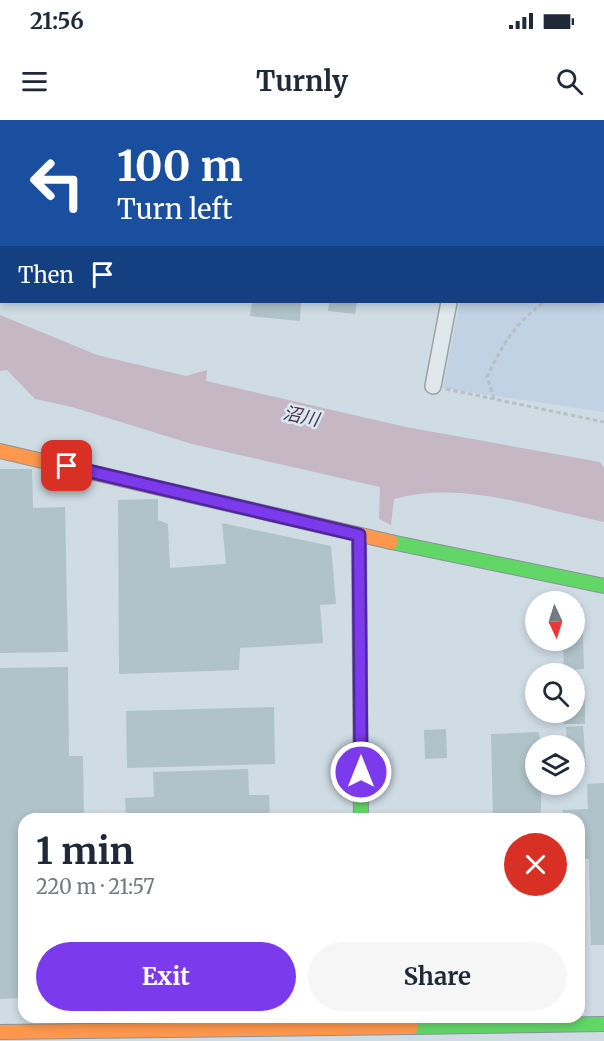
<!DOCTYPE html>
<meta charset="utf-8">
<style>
body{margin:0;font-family:Merriweather,"Noto Sans JP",serif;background:#f6f6f7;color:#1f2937;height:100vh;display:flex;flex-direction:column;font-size:22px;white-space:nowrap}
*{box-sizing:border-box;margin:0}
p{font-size:20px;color:#747a83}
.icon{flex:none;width:33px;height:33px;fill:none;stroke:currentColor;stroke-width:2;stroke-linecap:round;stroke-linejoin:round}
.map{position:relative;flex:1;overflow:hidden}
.sheet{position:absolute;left:18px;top:693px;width:567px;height:210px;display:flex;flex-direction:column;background:#fff;border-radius:18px;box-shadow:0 3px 9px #0003}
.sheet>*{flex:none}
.banner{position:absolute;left:0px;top:0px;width:604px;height:183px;box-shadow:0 3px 9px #0003;background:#1a4fa0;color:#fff;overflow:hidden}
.needle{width:39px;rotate:176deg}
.buttons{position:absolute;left:525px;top:471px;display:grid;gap:12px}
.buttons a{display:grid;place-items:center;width:60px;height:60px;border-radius:50%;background:#fff;box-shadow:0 3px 9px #0003;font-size:30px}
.pin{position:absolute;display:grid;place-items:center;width:51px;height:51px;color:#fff;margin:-26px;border-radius:12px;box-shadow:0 3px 9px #0006}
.me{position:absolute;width:66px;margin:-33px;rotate:0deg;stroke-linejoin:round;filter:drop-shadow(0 0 4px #0008)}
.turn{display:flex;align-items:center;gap:21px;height:126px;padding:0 18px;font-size:27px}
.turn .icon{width:78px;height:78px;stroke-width:2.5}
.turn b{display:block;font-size:42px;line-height:51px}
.then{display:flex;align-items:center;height:57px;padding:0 18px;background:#0003;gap:12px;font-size:22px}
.round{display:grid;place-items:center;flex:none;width:63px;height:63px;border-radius:32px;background:#f6f6f7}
.overview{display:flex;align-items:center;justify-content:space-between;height:102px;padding:0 18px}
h1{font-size:36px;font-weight:700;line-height:45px}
.action{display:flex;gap:12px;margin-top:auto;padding:12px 18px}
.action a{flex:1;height:69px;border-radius:36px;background:#7c3aed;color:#fff;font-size:24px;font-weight:700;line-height:69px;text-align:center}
.action a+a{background:#f6f6f7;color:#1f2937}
.status{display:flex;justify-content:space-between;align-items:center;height:42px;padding:0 30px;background:#fff;direction:ltr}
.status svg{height:16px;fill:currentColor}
header{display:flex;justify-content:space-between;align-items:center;height:78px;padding:0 18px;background:#fff;font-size:27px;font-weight:700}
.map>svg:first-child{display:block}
</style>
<div class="status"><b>21:56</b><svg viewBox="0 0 49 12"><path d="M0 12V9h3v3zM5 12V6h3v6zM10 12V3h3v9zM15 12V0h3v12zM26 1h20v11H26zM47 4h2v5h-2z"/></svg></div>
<header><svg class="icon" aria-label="menu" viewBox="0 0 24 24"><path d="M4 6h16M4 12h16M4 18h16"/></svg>Turnly<svg class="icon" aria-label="search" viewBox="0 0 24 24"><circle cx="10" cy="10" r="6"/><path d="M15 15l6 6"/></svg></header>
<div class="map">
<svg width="604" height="921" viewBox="0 0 604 921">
<rect width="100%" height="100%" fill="#cfdce4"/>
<path fill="#c0d2e3" d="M495,0H604V292L443,268L460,182H603V2Z"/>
<path fill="#c5b7c4" d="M0,195L97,235L186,256L207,250L206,261L406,307L600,342L604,348V402C535,388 463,360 394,379L391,405L379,399L380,367L192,324L72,287L35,279L7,250L0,251Z"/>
<path fill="#b0c3c8" d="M252,182H301L300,201L250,196Z
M329,182H357L355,194L328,191Z
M0,349H32L33,388L65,387L68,532L0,533Z
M158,379V400L168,404L170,448L226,444L222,403L331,426L336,484L320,485L323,523L240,528L239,550L119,554L118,380Z
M582,485L584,549L564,550L563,520H574V486Z
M68,547L69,636H83L84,699H24V878L0,879V548Z
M574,568H585V604H564V592H574Z
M274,587L275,644L127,648L126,591Z
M583,606L586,647L574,648V626H567L566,607Z
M446,609L447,638L425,639L424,610Z
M539,612L540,626H536V664H541V699H493L491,614Z
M248,649L249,675H269L270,699H126L125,678L154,677L153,652Z
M604,663V825H591L589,739H579V699H563V690L588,689L587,664Z"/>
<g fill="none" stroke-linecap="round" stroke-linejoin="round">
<defs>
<path id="street" d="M174,0L191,2
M484,2V0
M433,266L449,182"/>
<path id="fast" d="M359,415L361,699
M391,422L604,466
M411,907L604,904"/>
<path id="slow" d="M0,331L391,422
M0,912L411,907"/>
</defs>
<use href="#street" stroke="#98a4aa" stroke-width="18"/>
<use href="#fast" stroke="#889499" stroke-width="16"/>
<use href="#slow" stroke="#889499" stroke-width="16"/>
<path stroke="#b7c1c5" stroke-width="3" stroke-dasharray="4.5 3" stroke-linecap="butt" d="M446,269L604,302
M494,279L487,257C504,222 513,206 544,182"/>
<use href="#street" stroke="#e0e8ec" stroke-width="15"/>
<use href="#fast" stroke="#63d668" stroke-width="14"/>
<use href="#slow" stroke="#ff974d" stroke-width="14"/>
</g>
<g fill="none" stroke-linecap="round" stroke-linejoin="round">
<defs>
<path id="route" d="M67,346L359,415L361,652"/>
</defs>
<use href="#route" stroke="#51269a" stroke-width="15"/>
<use href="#route" stroke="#7c3aed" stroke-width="10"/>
</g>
<g text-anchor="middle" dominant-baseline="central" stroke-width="5" stroke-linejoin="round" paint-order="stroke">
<g font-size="18" font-style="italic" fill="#582f3f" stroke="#d6e9f5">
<text transform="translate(301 296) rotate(12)">沼川</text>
</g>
</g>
</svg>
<div class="buttons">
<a><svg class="needle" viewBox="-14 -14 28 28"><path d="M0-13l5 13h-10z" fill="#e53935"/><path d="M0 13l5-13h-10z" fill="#747a83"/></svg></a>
<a><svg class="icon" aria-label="search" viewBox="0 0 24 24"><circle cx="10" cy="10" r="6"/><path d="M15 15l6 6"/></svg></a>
<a><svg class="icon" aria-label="layers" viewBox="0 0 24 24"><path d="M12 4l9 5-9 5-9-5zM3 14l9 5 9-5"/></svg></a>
</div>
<div class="pin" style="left:67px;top:346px;background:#d93025"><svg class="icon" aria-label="arrive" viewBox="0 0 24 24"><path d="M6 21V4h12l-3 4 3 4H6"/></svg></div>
<svg class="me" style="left:361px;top:652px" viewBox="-20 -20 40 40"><circle r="17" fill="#7c3aed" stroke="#fff" stroke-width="3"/><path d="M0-11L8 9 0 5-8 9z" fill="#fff"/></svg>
<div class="banner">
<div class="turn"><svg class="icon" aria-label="left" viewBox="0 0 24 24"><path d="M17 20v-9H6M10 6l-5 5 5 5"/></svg><div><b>100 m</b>Turn left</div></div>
<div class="then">Then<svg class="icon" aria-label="arrive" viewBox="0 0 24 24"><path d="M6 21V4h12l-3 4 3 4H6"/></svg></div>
</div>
<section class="sheet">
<div class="overview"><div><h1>1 min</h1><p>220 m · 21:57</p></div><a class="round" style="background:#d93025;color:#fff"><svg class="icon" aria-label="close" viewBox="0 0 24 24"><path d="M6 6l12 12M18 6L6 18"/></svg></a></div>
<div class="action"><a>Exit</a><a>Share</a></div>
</section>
</div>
